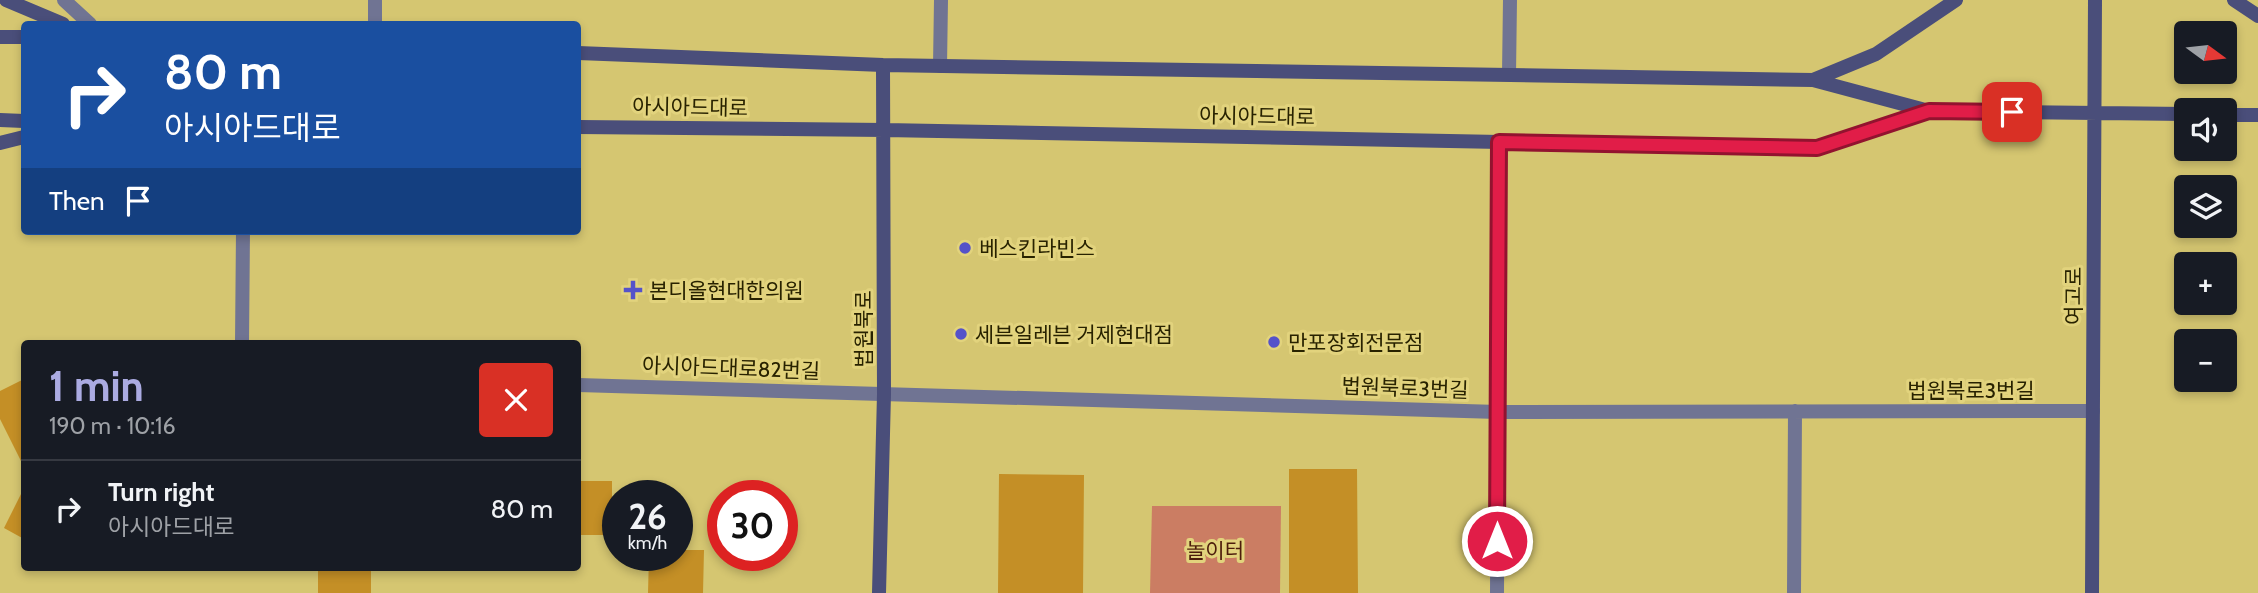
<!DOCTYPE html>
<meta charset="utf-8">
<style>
body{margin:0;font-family:Cabin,"Noto Sans KR",sans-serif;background:#20242c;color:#f1f3f6;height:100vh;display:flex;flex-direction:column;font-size:26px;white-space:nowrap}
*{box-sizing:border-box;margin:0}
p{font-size:23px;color:#9ea1a6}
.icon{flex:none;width:38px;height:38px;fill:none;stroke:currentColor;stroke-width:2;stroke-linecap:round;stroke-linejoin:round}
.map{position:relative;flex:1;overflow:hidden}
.sheet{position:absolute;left:21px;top:340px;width:560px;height:231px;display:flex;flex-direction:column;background:#171b24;border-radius:7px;box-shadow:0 4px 10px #0003}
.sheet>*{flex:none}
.top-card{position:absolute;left:21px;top:21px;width:560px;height:214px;border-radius:7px;box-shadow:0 4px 10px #0003;background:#1a4fa0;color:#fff;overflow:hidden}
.needle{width:46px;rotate:105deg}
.buttons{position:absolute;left:2174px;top:21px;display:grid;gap:14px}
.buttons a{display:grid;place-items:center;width:63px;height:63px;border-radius:7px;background:#171b24;box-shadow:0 4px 10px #0003;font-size:35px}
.speed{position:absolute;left:602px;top:480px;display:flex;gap:14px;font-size:35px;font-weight:700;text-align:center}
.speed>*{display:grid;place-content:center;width:91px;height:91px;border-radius:50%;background:#171b24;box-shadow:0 4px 10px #0003;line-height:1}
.speed small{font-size:18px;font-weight:400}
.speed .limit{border:10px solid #d22;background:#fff;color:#111}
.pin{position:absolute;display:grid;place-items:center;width:60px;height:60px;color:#fff;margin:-30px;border-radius:14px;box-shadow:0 4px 10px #0006}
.me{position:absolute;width:77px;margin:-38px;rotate:0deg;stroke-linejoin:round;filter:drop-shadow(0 0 5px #0008)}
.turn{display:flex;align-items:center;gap:24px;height:147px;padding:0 28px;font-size:32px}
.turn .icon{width:91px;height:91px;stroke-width:2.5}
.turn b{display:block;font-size:49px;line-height:60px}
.then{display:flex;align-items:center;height:66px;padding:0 28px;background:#0003;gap:14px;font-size:26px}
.round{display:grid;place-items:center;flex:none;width:74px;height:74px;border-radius:7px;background:#20242c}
.summary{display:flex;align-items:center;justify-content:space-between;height:119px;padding:0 28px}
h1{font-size:42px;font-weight:700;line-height:52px;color:#ababe2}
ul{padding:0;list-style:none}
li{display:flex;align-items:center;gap:21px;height:98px;padding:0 28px;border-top:2px solid #363941}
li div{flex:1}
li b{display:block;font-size:26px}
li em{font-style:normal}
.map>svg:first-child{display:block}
</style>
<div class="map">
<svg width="2258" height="593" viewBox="0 0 2258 593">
<rect width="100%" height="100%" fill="#d5c671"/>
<path fill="#cb7d63" d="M1152,506H1281L1280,593H1150Z"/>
<path fill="#c48f26" d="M24,379V467L0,419V391Z
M1289,469H1357L1358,593H1289Z
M999,474L1084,475L1083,593H998Z
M578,481H612V535H578Z
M24,488V539L4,528Z
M677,550H704L703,593H648L649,555H677Z
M318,567H371V593H318Z"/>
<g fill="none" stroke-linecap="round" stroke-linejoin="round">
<path stroke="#707493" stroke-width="14" d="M64,0L90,24
M375,0V24
M940,66L941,0
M1509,74L1510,0
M242,343L243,231
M578,385L1498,412L2093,411
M1497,593L1499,142
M1794,593L1795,411"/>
<path stroke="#4a4e7a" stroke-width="14" d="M6,0L63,24
M2234,0L2258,16
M0,37H24
M578,53L883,65L1813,80L1929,111L2186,114
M1813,80L1876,54L1956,0
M2224,115H2258
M0,120L24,121
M578,127L885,130L1817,148L1928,112
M0,143L24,137
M879,593L884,394L883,65
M2092,593L2095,0"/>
</g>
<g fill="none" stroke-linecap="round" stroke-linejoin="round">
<defs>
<path id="route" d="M1497,541L1499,142L1817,148L1929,111L2012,112"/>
</defs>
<use href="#route" stroke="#92132f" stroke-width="18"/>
<use href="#route" stroke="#e11d48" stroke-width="12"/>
</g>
<g fill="#5552c9" stroke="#e2d37d" stroke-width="2.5">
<circle cx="965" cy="248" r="7"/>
<path d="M629.5 279.5h7v7h7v7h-7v7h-7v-7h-7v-7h7z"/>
<circle cx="961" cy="334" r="7"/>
<circle cx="1274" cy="342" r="7"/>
</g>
<g text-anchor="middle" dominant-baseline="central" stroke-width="6" stroke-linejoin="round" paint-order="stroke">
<g font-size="21" fill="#282200" stroke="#e2d37d">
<text transform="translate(690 107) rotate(1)">아시아드대로</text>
<text transform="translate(1257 116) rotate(1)">아시아드대로</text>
<text transform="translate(2073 296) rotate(-90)">여고로</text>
<text transform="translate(863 329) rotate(-90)">법원북로</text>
<text transform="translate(731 368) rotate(2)">아시아드대로82번길</text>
<text transform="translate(1405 388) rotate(2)">법원북로3번길</text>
<text x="1971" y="390">법원북로3번길</text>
</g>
<g font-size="21" fill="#282200" stroke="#e2d37d" text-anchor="start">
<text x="979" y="248">베스킨라빈스</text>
<text x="649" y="290">본디올현대한의원</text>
<text x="975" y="334">세븐일레븐 거제현대점</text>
<text x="1288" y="342">만포장회전문점</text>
</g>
<g font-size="21" fill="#4d1d0c" stroke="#e2d37d">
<text x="1215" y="550">놀이터</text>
</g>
</g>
</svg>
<div class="buttons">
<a><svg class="needle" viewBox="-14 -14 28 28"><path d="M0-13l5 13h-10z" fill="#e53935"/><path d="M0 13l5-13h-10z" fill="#9ea1a6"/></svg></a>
<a><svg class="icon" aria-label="sound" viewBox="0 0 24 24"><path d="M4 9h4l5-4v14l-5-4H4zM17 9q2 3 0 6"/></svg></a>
<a><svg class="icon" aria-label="layers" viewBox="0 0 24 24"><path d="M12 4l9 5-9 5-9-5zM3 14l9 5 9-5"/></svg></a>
<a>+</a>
<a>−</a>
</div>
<div class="speed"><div>26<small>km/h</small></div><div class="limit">30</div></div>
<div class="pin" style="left:2012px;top:112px;background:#d93025"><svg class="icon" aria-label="arrive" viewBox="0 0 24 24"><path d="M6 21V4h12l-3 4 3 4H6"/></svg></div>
<svg class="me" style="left:1497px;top:541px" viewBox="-20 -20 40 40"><circle r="17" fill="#e11d48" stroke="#fff" stroke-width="3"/><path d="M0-11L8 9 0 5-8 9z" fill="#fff"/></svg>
<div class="top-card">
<div class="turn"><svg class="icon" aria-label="right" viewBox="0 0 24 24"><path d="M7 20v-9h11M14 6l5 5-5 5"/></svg><div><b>80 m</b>아시아드대로</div></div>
<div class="then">Then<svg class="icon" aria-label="arrive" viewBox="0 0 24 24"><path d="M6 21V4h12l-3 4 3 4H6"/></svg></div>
</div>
<section class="sheet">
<div class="summary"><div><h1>1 min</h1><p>190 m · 10:16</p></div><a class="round" style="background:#d93025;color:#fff"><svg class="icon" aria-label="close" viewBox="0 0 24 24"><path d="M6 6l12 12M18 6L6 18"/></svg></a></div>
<ul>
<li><svg class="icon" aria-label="right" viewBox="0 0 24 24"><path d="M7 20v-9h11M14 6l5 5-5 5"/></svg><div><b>Turn right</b><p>아시아드대로</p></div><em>80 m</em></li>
</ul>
</section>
</div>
